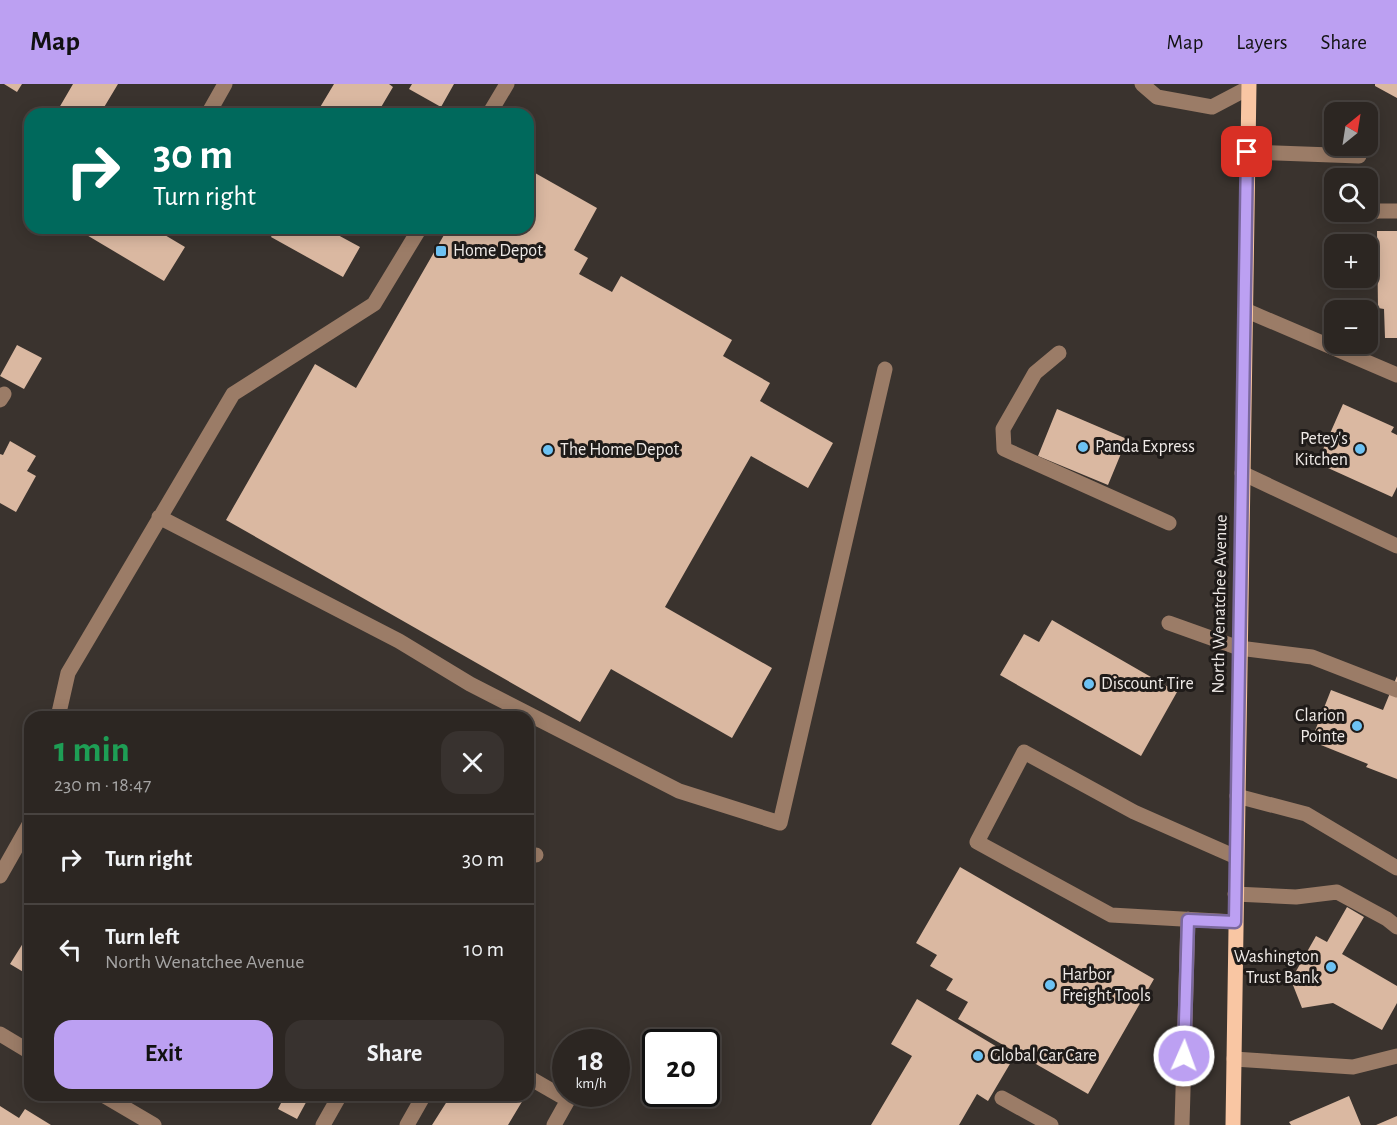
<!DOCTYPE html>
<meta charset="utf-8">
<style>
body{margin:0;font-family:"Alegreya Sans",sans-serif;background:#38322f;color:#f1f3f6;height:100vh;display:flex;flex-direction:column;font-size:22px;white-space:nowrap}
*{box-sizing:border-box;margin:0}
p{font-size:20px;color:#a6a5a5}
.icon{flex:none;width:33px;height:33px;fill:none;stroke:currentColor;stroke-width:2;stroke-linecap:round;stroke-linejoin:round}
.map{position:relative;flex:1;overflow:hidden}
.drawer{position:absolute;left:24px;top:627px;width:510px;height:390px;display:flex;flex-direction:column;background:#2c2622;border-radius:18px;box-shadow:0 3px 15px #0003,0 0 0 2px #484340}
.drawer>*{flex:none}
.guide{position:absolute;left:24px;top:24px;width:510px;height:126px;border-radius:18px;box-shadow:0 3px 15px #0003,0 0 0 2px #484340;background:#00695c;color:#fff;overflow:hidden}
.needle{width:39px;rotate:30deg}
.tools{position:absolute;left:1324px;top:18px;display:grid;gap:12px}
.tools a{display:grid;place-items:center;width:54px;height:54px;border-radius:12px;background:#2c2622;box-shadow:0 3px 15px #0003,0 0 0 2px #484340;font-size:30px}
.speed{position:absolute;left:552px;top:945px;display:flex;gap:12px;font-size:30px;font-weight:700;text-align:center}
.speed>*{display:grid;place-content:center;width:78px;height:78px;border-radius:50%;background:#2c2622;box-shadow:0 3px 15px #0003,0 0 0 2px #484340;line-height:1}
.speed small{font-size:15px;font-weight:400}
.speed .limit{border:3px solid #111;border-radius:9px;background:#fff;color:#111}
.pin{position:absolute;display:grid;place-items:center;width:51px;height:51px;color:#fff;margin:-26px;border-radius:12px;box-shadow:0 3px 9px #0006}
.me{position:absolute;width:66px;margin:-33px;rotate:2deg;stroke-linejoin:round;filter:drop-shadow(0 0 4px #0008)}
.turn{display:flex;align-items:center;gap:21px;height:126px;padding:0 30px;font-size:27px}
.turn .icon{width:78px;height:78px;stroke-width:2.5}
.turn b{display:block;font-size:42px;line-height:51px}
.round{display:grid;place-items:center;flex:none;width:63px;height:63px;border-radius:18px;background:#38322f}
.overview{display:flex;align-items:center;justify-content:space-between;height:102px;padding:0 30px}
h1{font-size:36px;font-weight:700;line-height:45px;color:#1e9e55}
.cta{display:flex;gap:12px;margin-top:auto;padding:12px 30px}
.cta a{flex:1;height:69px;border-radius:18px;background:#bca0f2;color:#111;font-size:24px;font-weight:700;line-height:69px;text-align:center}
.cta a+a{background:#38322f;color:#f1f3f6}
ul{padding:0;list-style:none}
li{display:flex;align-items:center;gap:18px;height:90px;padding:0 30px;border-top:2px solid #484340}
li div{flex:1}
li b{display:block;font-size:22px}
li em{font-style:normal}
header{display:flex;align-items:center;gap:36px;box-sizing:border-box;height:84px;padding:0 30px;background:#bca0f2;color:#111}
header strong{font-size:28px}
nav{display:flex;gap:33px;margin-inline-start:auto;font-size:21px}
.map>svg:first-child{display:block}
</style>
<header>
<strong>Map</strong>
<nav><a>Map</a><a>Layers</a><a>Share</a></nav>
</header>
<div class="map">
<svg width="1397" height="1041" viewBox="0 0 1397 1041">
<rect width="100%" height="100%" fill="#3a332e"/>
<path fill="#dab8a1" d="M4,0H22L17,8Z
M73,0H118L100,30H69L59,24Z
M334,0H389L393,3L377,30H316Z
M412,0H454L441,23L409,5Z
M1375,0H1397V14L1375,2Z
M528,85L597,124L574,166L588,174L579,190L612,208L621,192L732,256L723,272L770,299L760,317L833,359L808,404L751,372L665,523L772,584L732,654L611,585L580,638L226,436L315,280L356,304L448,144H528Z
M88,144H153L185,163L164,197L85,150Z
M276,144H325L360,163L343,193L271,153Z
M1377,147H1397V254H1385L1384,225L1378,224Z
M17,261L42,274L24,305L0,292Z
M1343,320L1394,343L1391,348L1397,351V403L1392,413L1317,379Z
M1057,325L1127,355L1108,401L1038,372Z
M10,357L36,372L27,387L36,392L16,428L0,419V370L3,371Z
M1052,536L1177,608L1141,672L1000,591L1024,550L1039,558Z
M1397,592V695L1366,683L1368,680L1311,657L1331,606L1383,626Z
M960,783L1154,895L1088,1010L958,935L968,918L946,906L953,895L930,882L937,871L916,859Z
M1347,823L1364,833L1342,870L1397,902V919L1382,946L1333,919L1302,924L1291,896L1316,852L1327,858Z
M30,848V892L10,880Z
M917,915L1014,973L988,1017L977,1010L959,1041H871L912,972L891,960Z
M281,1011H310L297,1035L278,1025L284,1013Z
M451,1011H526L508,1041H432Z
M1349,1012L1361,1041H1291L1289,1038Z
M0,1022L19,1034L25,1025L51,1041H0Z
M1397,1032V1041H1376Z"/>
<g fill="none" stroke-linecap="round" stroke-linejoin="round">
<path stroke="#9b7c67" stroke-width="15" d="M1142,0L1157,13L1212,23L1248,4
M208,30L225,0
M489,30L507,0
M1247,68L1359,72
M1355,131L1378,127H1397
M1245,226L1397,291
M1059,269L1035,289L1003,345L1004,365L1169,439
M0,316L4,310
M1242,389L1397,462
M159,433L399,557L470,600L679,707L780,739L885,285
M1169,539L1239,564L1312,573L1397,606
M58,633L68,589L233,310L374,220L420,144
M1237,712L1306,730L1397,784
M528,771H536
M0,792L30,739
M1235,810L1296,813L1337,808L1387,835L1397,843
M1235,838L1111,831L977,758L1024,668L1134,728L1236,773
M0,950L30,968
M1234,975L1353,983L1397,972
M528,993L568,1016L554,1041
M103,1011L154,1041
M1002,1014L1051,1041
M323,1041L340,1011
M407,1041L424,1011
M1182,1041L1188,835"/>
<path stroke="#f9c6a3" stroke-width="15" d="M1233,1041L1249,0"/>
</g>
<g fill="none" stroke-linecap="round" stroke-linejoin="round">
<defs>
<path id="route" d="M1184,972L1188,836L1235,838L1247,68"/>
</defs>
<use href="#route" stroke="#7a689d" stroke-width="15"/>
<use href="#route" stroke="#bca0f2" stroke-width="10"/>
</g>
<g fill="#6dc2f3" stroke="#1f1b19" stroke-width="2">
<rect x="435" y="161" width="12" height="12" rx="3"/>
<circle cx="1083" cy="363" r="6"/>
<circle cx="1360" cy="365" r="6"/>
<circle cx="548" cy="366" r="6"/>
<circle cx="1089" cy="600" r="6"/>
<circle cx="1357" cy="642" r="6"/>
<circle cx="1331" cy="883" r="6"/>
<circle cx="1050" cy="901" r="6"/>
<circle cx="978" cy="972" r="6"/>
</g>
<g text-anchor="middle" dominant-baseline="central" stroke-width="6" stroke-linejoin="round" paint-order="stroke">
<g font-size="18" fill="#efeae7" stroke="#1f1b19" text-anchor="start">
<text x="453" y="167">Home Depot</text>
<text x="1348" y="355" text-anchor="end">Petey's<tspan x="1348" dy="21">Kitchen</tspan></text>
<text x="1095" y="363">Panda Express</text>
<text x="560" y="366">The Home Depot</text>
<text x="1101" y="600">Discount Tire</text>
<text x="1345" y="632" text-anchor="end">Clarion<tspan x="1345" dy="21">Pointe</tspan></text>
<text x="1319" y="873" text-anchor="end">Washington<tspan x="1319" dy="21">Trust Bank</tspan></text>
<text x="1062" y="891">Harbor<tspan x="1062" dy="21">Freight Tools</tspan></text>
<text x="990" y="972">Global Car Care</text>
</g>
<g font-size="18" fill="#efeae7" stroke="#1f1b19">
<text transform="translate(1220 520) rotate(-89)">North Wenatchee Avenue</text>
</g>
</g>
</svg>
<div class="tools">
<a><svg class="needle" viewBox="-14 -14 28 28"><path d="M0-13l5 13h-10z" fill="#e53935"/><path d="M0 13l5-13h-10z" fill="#a6a5a5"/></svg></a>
<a><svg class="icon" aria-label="search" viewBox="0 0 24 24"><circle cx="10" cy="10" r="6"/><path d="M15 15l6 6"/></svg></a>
<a>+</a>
<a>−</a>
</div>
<div class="speed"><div>18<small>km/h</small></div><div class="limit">20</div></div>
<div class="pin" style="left:1247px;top:68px;background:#d93025"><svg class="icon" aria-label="arrive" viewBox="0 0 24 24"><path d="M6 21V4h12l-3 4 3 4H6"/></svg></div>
<svg class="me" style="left:1184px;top:972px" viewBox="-20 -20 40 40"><circle r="17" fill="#bca0f2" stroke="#fff" stroke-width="3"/><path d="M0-11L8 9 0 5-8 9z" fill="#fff"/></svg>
<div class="guide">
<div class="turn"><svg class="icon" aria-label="right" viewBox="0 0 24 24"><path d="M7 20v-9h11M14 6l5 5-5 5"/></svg><div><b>30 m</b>Turn right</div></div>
</div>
<section class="drawer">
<div class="overview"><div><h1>1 min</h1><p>230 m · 18:47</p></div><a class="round"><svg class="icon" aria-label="close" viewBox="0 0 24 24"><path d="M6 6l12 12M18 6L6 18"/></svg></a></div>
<ul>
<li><svg class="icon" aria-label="right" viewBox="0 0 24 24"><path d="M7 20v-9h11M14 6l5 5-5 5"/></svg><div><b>Turn right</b></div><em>30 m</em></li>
<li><svg class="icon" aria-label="left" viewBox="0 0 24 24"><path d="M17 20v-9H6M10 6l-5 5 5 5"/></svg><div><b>Turn left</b><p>North Wenatchee Avenue</p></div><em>10 m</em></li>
</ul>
<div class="cta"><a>Exit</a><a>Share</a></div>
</section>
</div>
